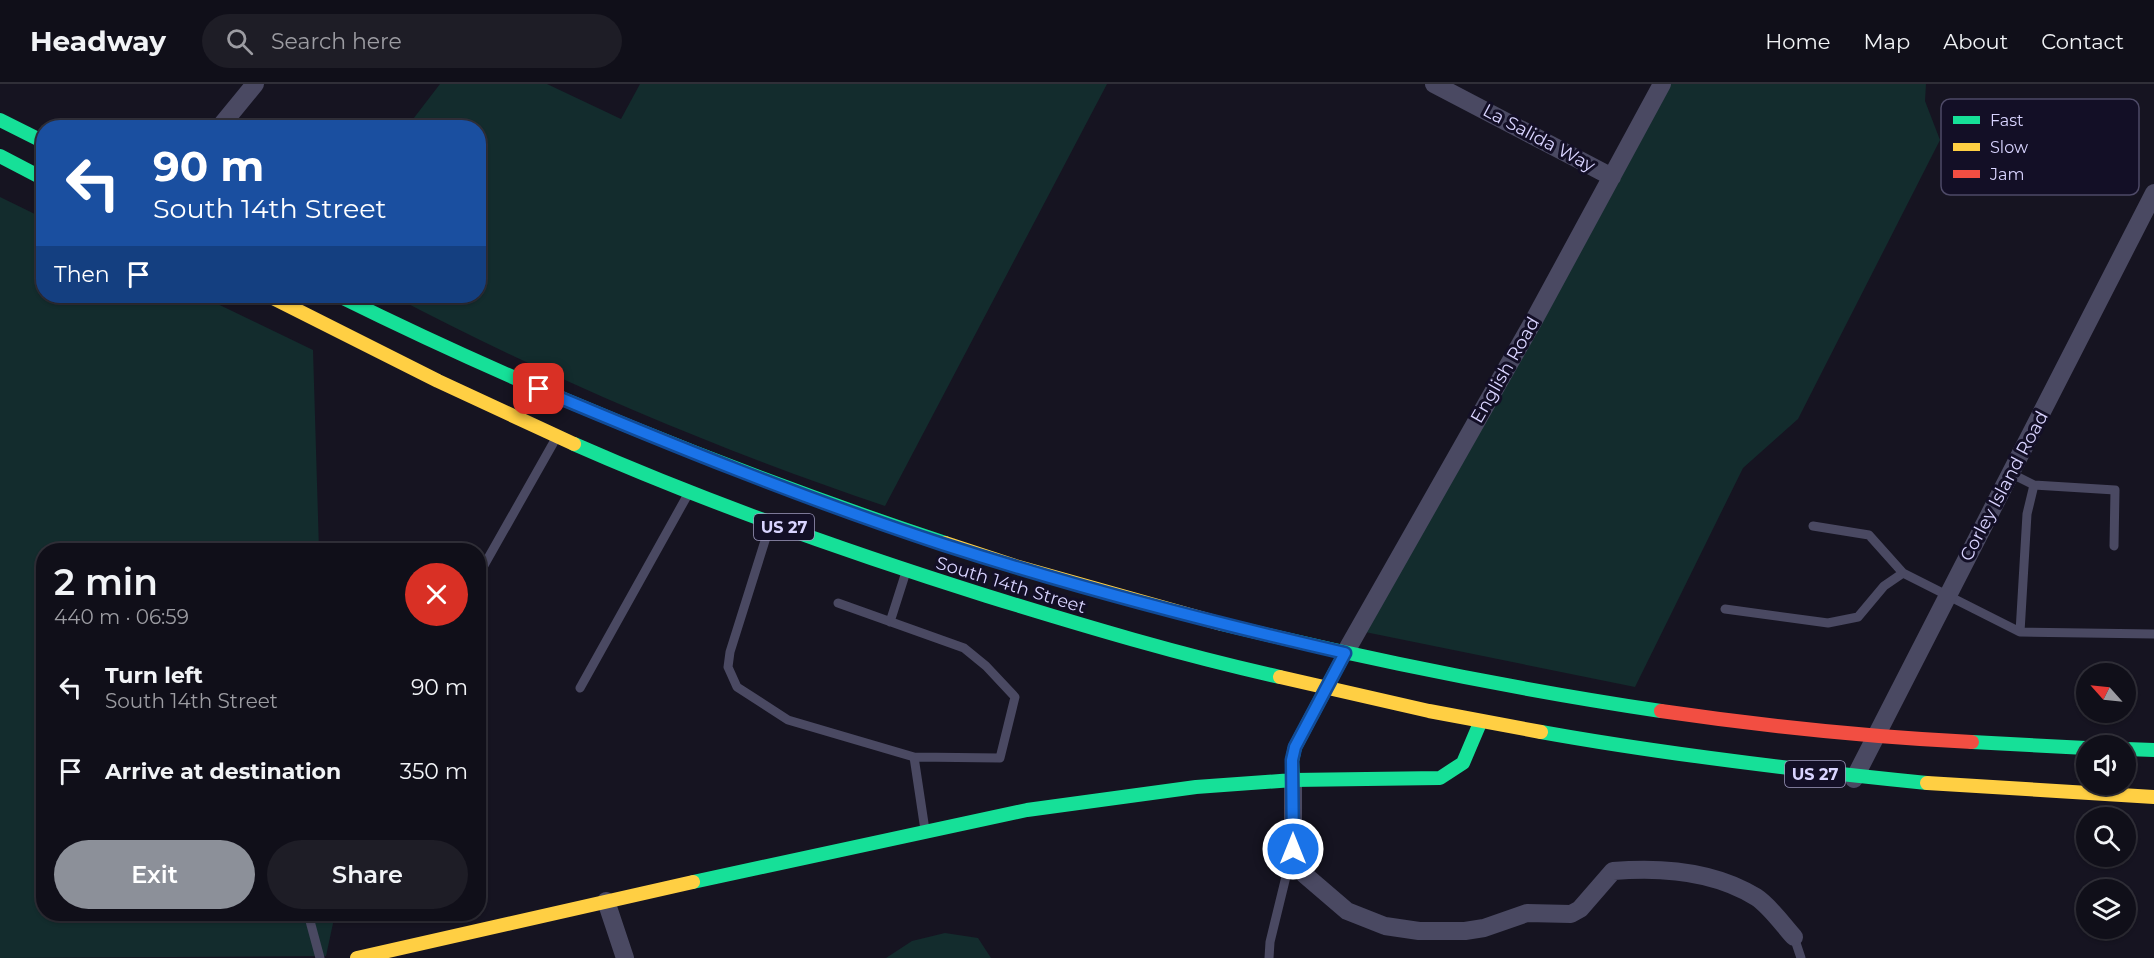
<!DOCTYPE html>
<meta charset="utf-8">
<style>
body{margin:0;font-family:Montserrat,sans-serif;background:#1e1d26;color:#f1f3f6;height:100vh;display:flex;flex-direction:column;font-size:22px;white-space:nowrap}
*{box-sizing:border-box;margin:0}
p{font-size:20px;color:#9c9ca2}
.icon{flex:none;width:33px;height:33px;fill:none;stroke:currentColor;stroke-width:2;stroke-linecap:round;stroke-linejoin:round}
.map{position:relative;flex:1;overflow:hidden}
.drawer{position:absolute;left:36px;top:459px;width:450px;height:378px;display:flex;flex-direction:column;background:#100f19;border-radius:24px;box-shadow:0 2px 4px #0004,0 0 0 2px #302f38}
.drawer>*{flex:none}
.top-card{position:absolute;left:36px;top:36px;width:450px;height:183px;border-radius:24px;box-shadow:0 2px 4px #0004,0 0 0 2px #302f38;background:#1a4fa0;color:#fff;overflow:hidden}
.needle{width:39px;rotate:297deg}
.buttons{position:absolute;left:2076px;top:579px;display:grid;gap:12px}
.buttons a{display:grid;place-items:center;width:60px;height:60px;border-radius:50%;background:#100f19;box-shadow:0 2px 4px #0004,0 0 0 2px #302f38;font-size:30px}
.pin{position:absolute;display:grid;place-items:center;width:51px;height:51px;color:#fff;margin:-26px;border-radius:12px;box-shadow:0 3px 9px #0006}
.me{position:absolute;width:66px;margin:-33px;rotate:0deg;stroke-linejoin:round;filter:drop-shadow(0 0 4px #0008)}
.turn{display:flex;align-items:center;gap:21px;height:126px;padding:0 18px;font-size:27px}
.turn .icon{width:78px;height:78px;stroke-width:2.5}
.turn b{display:block;font-size:42px;line-height:51px}
.then{display:flex;align-items:center;height:57px;padding:0 18px;background:#0003;gap:12px;font-size:22px}
.round{display:grid;place-items:center;flex:none;width:63px;height:63px;border-radius:32px;background:#1e1d26}
.headline{display:flex;align-items:center;justify-content:space-between;height:102px;padding:0 18px}
h1{font-size:36px;font-weight:600;line-height:45px}
.primary-button{display:flex;gap:12px;margin-top:auto;padding:12px 18px}
.primary-button a{flex:1;height:69px;border-radius:36px;background:#8c9099;color:#fff;font-size:24px;font-weight:600;line-height:69px;text-align:center}
.primary-button a+a{background:#1e1d26;color:#f1f3f6}
ul{padding:0;list-style:none}
li{display:flex;align-items:center;gap:18px;height:84px;padding:0 18px}
li div{flex:1}
li b{display:block;font-size:22px}
li em{font-style:normal}
header{display:flex;align-items:center;gap:36px;box-sizing:border-box;height:84px;padding:0 30px;background:#100f19;border-bottom:2px solid #302f38}
header strong{font-size:28px}
nav{display:flex;gap:33px;margin-inline-start:auto;font-size:21px}
.search{width:420px;height:54px;background:#1e1d26;display:flex;align-items:center;gap:15px;box-sizing:border-box;padding:0 21px;border-radius:33px;color:#9c9ca2;font-size:22px}
.map>svg:first-child{display:block}
</style>
<header>
<strong>Headway</strong>
<div class="search"><svg class="icon" aria-label="search" viewBox="0 0 24 24"><circle cx="10" cy="10" r="6"/><path d="M15 15l6 6"/></svg>Search here</div>
<nav><a>Home</a><a>Map</a><a>About</a><a>Contact</a></nav>
</header>
<div class="map">
<svg width="2154" height="874" viewBox="0 0 2154 874">
<rect width="100%" height="100%" fill="#161421"/>
<path fill="#132c2d" d="M440,0H547L621,35L640,0H1107L885,422C716,365 551,295 393,212H478V44L407,43Z
M1662,0H1926L1925,17L1940,56L1798,335L1743,384L1635,603L1365,548Z
M0,113L43,134L44,212H201L313,266L319,466H44V830H335L326,872L0,874Z
M945,849L978,854L991,874H886L912,857Z"/>
<g fill="none" stroke-linecap="round" stroke-linejoin="round">
<path stroke="#4a4962" stroke-width="9" d="M269,44H272
M2012,390L2034,401L2115,406L2114,462
M1813,442L1869,451L1903,489L2020,548L2154,550
M769,444L730,568L728,583L737,603L788,636L914,673L925,746
M478,492L555,356
M838,519L964,564L986,582L1015,613L1000,674L914,673
M1725,525L1828,539L1858,533L1884,502L1903,489
M890,538L905,491
M2020,548L2027,430L2034,401
M580,604L687,412
M313,830L310,837L320,874
M1794,853L1801,874
M1269,874L1270,858L1292,768"/>
<path stroke="#4a4962" stroke-width="18" d="M1434,0L1612,93
M219,44L255,0
M1345,569L1534,236L1662,0
M1854,695L2154,109
M1293,696V765L1305,791L1347,827L1385,842L1419,847H1465L1484,844L1527,829L1571,830L1580,825L1613,787C1661,783 1714,787 1756,813C1770,822 1783,841 1794,853
M606,817L625,874"/>
<path stroke="#16e098" stroke-width="14" d="M0,36L44,58
M0,72L44,95
M339,212C535,309 738,390 945,459
M574,360C708,419 847,468 987,512C1084,542 1181,571 1280,593
M1222,540C1367,575 1513,605 1661,627
M1541,648C1669,671 1797,686 1927,699
M1972,658L2086,664
M2126,665L2154,666
M1293,696L1292,677L1295,663L1345,569
M693,798L1027,726L1196,703L1293,696L1440,694L1463,679L1480,639"/>
<path stroke="#ffcf43" stroke-width="14" d="M269,212L438,297L574,360
M945,459L1015,482L1222,540
M1280,593L1429,627L1541,648
M1927,699L2154,713
M357,874L693,798"/>
<path stroke="#f24e42" stroke-width="14" d="M1661,627C1764,642 1868,653 1972,658"/>
</g>
<g fill="none" stroke-linecap="round" stroke-linejoin="round">
<defs>
<path id="route" d="M539,305C672,361 805,415 942,460C1075,503 1209,538 1345,569L1295,663L1292,676L1293,765"/>
</defs>
<use href="#route" stroke="#114b97" stroke-width="15"/>
<use href="#route" stroke="#1a73e8" stroke-width="10"/>
</g>
<g text-anchor="middle" dominant-baseline="central" stroke-width="6" stroke-linejoin="round" paint-order="stroke">
<g fill="#130f26" stroke="#9e99be" stroke-width="1.5">
<rect x="754" y="430" width="60" height="26" rx="4.5"/>
<rect x="1785" y="677" width="60" height="26" rx="4.5"/>
</g>
<g font-size="16" font-weight="bold" fill="#d9d4ff">
<text x="784" y="443">US 27</text>
<text x="1815" y="690">US 27</text>
</g>
<g font-size="18" fill="#d9d4ff" stroke="#130f26">
<text transform="translate(1539 54) rotate(28)">La Salida Way</text>
<text transform="translate(1505 286) rotate(-60)">English Road</text>
<text transform="translate(2004 402) rotate(-62)">Corley Island Road</text>
<text transform="translate(1011 501) rotate(17)">South 14th Street</text>
</g>
</g>
<rect x="1941" y="15" width="198" height="96" rx="9" fill="#130f26" stroke="#4e4a67" stroke-width="1.5"/>
<rect x="1953" y="32" width="27" height="8" fill="#16e098"/>
<rect x="1953" y="59" width="27" height="8" fill="#ffcf43"/>
<rect x="1953" y="86" width="27" height="8" fill="#f24e42"/>
<g font-size="16" fill="#d9d4ff">
<text x="1990" y="42">Fast</text>
<text x="1990" y="69">Slow</text>
<text x="1990" y="96">Jam</text>
</g>
</svg>
<div class="buttons">
<a><svg class="needle" viewBox="-14 -14 28 28"><path d="M0-13l5 13h-10z" fill="#e53935"/><path d="M0 13l5-13h-10z" fill="#9c9ca2"/></svg></a>
<a><svg class="icon" aria-label="sound" viewBox="0 0 24 24"><path d="M4 9h4l5-4v14l-5-4H4zM17 9q2 3 0 6"/></svg></a>
<a><svg class="icon" aria-label="search" viewBox="0 0 24 24"><circle cx="10" cy="10" r="6"/><path d="M15 15l6 6"/></svg></a>
<a><svg class="icon" aria-label="layers" viewBox="0 0 24 24"><path d="M12 4l9 5-9 5-9-5zM3 14l9 5 9-5"/></svg></a>
</div>
<div class="pin" style="left:539px;top:305px;background:#d93025"><svg class="icon" aria-label="arrive" viewBox="0 0 24 24"><path d="M6 21V4h12l-3 4 3 4H6"/></svg></div>
<svg class="me" style="left:1293px;top:765px" viewBox="-20 -20 40 40"><circle r="17" fill="#1a73e8" stroke="#fff" stroke-width="3"/><path d="M0-11L8 9 0 5-8 9z" fill="#fff"/></svg>
<div class="top-card">
<div class="turn"><svg class="icon" aria-label="left" viewBox="0 0 24 24"><path d="M17 20v-9H6M10 6l-5 5 5 5"/></svg><div><b>90 m</b>South 14th Street</div></div>
<div class="then">Then<svg class="icon" aria-label="arrive" viewBox="0 0 24 24"><path d="M6 21V4h12l-3 4 3 4H6"/></svg></div>
</div>
<section class="drawer">
<div class="headline"><div><h1>2 min</h1><p>440 m · 06:59</p></div><a class="round" style="background:#d93025;color:#fff"><svg class="icon" aria-label="close" viewBox="0 0 24 24"><path d="M6 6l12 12M18 6L6 18"/></svg></a></div>
<ul>
<li><svg class="icon" aria-label="left" viewBox="0 0 24 24"><path d="M17 20v-9H6M10 6l-5 5 5 5"/></svg><div><b>Turn left</b><p>South 14th Street</p></div><em>90 m</em></li>
<li><svg class="icon" aria-label="arrive" viewBox="0 0 24 24"><path d="M6 21V4h12l-3 4 3 4H6"/></svg><div><b>Arrive at destination</b></div><em>350 m</em></li>
</ul>
<div class="primary-button"><a>Exit</a><a>Share</a></div>
</section>
</div>
